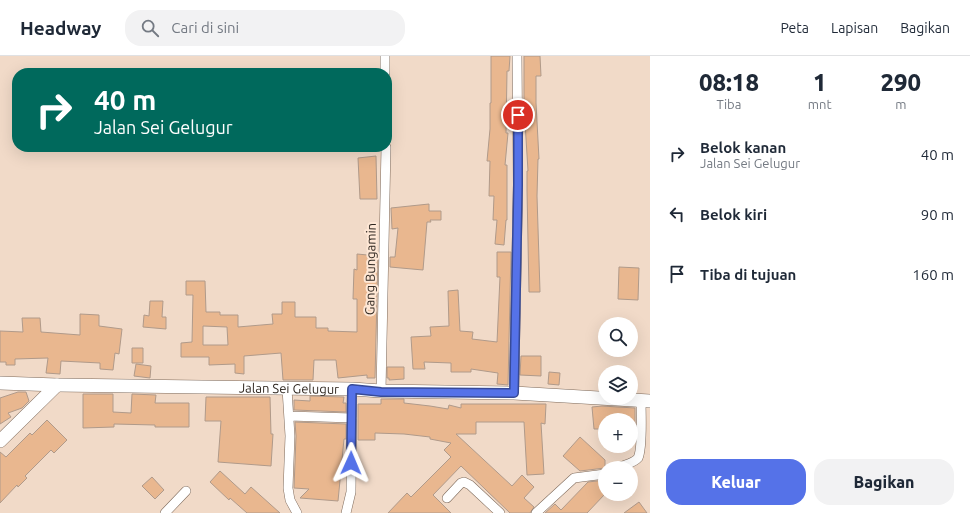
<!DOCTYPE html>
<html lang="id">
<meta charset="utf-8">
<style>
body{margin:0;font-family:Ubuntu,sans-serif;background:#f2f2f3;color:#1f2937;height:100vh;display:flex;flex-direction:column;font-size:15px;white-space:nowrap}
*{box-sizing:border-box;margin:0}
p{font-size:13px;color:#747a83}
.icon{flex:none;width:22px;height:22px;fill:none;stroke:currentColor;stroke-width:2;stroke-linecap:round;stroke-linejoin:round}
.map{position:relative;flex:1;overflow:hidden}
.panel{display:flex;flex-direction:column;background:#fff;width:320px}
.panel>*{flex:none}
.banner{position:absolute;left:12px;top:12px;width:380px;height:84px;border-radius:16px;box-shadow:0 4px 16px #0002;background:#00695c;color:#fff;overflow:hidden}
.buttons{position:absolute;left:598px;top:261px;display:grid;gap:8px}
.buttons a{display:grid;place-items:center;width:40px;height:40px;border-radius:50%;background:#fff;box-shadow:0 4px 16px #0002;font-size:20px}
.pin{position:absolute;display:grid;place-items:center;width:34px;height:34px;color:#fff;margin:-17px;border:2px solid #fff;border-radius:50%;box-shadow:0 1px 4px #0007}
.me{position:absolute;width:44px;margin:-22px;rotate:1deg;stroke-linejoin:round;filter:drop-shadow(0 0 3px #0008)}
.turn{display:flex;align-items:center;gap:14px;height:84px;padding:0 16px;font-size:18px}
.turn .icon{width:52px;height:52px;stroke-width:2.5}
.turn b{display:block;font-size:28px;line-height:34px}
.eta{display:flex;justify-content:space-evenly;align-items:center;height:68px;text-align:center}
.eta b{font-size:24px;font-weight:800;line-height:28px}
.cta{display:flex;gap:8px;margin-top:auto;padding:8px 16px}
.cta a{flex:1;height:46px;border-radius:16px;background:#5572e8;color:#fff;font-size:16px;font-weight:800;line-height:46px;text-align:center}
.cta a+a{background:#f2f2f3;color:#1f2937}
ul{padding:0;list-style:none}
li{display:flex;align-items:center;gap:12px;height:60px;padding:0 16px}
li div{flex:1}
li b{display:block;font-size:15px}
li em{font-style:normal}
header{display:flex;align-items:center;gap:24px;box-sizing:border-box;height:56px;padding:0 20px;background:#fff;border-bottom:1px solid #e0e1e3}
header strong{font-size:19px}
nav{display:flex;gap:22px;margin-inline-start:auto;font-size:14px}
.search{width:280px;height:36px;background:#f2f2f3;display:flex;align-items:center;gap:10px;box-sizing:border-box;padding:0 14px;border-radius:16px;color:#747a83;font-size:15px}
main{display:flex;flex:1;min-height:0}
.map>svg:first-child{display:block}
</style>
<header>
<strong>Headway</strong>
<div class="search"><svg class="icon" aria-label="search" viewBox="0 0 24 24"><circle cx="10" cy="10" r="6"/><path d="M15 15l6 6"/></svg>Cari di sini</div>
<nav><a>Peta</a><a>Lapisan</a><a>Bagikan</a></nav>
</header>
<main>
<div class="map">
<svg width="650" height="457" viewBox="0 0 650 457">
<rect width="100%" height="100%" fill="#f1dac8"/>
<path fill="#e9b78f" stroke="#b09a8a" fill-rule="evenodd" d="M491,0H510L509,15H507L506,77H508L505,109H507V164H506L504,189L495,188L497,164H493L494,140H489L490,105H487L490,73V47H491Z
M524,0H540L541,20H536V47L539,103H538L537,140L540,236H529L527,134V115H528L524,50Z
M376,100L377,143H360L358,102Z
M429,148V155H441V164H430L431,166H427L423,214L390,211V201H395L398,172L392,173L391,152Z
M497,196H511L508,329L497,328L498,317L471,313V316H451V307L424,306L425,313H413L411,281L431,280L430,271L449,270L448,235L458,234L460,275L473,276L472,283L497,286L500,221H497Z
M357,198L378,200L375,322H367V319L338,322L336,304H314L313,324H283L281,297L244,300V318L235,317V308L209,309V301H181V287L192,286L193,239H186V225H205L206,256H220V259H238V271L273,268L272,258H282V246H295V261H316V272H328V275L357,276V243H353L354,213L357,214ZM203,270L227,271L228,289H203Z
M619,211L639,212L638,244L618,243Z
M150,245H163L162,261H166V273L143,271L144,259L149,260Z
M80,258L99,259V270L122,273L119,298L115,297L113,314L100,313V307L61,305L60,318L46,317L48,302L15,303V309H6V306H0V275L23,276L22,262H40L41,276L80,279Z
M132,292H143V307H132Z
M521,300H541V320L520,319Z
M136,308L151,310L150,322L134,320Z
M387,311H404V323L389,324V322H387Z
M549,316L560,317L559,329L548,328Z
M18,336H26L29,345L22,352L8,357L11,361L0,368V342Z
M83,338H113V356L131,357L132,338L156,339L155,347H189V371H155V369L114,368V371L83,372Z
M310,340L344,341L343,347H346V356L294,354V344L310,345Z
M206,341H270L271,378H273L271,410L218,406L221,365H205Z
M381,343H404V347L430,350L448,353L449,349L461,352V348H546L545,368L541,367L544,418L527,419L524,366H476V378H456L512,430L522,419L534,431L524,442L534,451L530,457H510L461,410L433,439L451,457H388L407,437L411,441L451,401L444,394L451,387L430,383V381L404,378L375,377V384H358V348H381Z
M602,350L635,352V373H631V364H605V373H594L592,351Z
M47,364L67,384L54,397L51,394L25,420L27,422L18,431L17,429L0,447V396L6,401L30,377L32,379Z
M295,366L346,368V383H344L338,445L300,442L309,433L294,432L296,380Z
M580,381L605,404V412L580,415L563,400Z
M220,415L245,438L251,431L280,457H247L230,442L229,444L210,426Z
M152,421L164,434L155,443L142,430Z
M605,424V438L587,457H545L555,448L561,454L588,426Z
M639,446L647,457H624Z"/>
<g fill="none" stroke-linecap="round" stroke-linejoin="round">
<defs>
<path id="street" d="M385,0V17
M287,333L290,380L288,432L290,444L297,457
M381,335L386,91
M514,337L518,129L517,0
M289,360L352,362
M618,412C624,409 634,407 638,402C643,392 641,357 641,345
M447,442L461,427L464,426L470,429L500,457
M165,457L186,435
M346,457L351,436L352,333
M536,457L574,422L605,418"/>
<g id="secondary">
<path id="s1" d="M0,327L57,329L352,333L381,335L514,337L650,345"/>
<path d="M0,385L57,329"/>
</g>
</defs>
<use href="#street" stroke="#7e6a5b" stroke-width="10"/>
<use href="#secondary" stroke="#7e6a5b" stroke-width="14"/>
<use href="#street" stroke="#fff" stroke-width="9"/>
<use href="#secondary" stroke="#fff" stroke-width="13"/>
</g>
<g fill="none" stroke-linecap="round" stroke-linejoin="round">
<defs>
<path id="route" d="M351,407L352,333L381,336L514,337L518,129V59"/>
</defs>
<use href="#route" stroke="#374a97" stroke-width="10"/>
<use href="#route" stroke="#5572e8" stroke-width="7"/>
</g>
<g text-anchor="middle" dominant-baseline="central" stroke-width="4" stroke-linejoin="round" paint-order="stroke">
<g font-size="13" fill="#2f2720" stroke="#fee7d5">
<text transform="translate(370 213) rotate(-89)">Gang Bungamin</text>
<text stroke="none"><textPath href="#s1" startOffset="289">Jalan Sei Gelugur</textPath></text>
</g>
</g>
</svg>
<div class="buttons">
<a><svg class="icon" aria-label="search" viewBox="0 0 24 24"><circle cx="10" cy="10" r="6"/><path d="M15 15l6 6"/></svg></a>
<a><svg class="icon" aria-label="layers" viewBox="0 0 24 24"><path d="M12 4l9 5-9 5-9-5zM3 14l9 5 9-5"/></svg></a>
<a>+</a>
<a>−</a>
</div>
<div class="pin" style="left:518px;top:59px;background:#d93025"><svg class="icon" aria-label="arrive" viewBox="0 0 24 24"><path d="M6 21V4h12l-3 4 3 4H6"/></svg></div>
<svg class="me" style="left:351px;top:407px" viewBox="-20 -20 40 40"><path d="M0-17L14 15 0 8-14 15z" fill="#5572e8" stroke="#fff" stroke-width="4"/></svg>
<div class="banner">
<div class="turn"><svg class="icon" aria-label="right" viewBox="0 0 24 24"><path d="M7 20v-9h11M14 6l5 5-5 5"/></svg><div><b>40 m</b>Jalan Sei Gelugur</div></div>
</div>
</div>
<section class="panel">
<div class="eta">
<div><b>08:18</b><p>Tiba</p></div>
<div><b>1</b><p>mnt</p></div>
<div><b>290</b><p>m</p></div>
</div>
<ul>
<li><svg class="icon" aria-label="right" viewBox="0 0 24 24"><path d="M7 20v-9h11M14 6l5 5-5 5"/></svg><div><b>Belok kanan</b><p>Jalan Sei Gelugur</p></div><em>40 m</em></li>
<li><svg class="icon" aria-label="left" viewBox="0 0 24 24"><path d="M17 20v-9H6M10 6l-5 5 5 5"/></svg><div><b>Belok kiri</b></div><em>90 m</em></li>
<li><svg class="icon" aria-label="arrive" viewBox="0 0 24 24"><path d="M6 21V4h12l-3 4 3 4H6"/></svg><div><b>Tiba di tujuan</b></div><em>160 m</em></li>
</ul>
<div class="cta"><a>Keluar</a><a>Bagikan</a></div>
</section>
</main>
